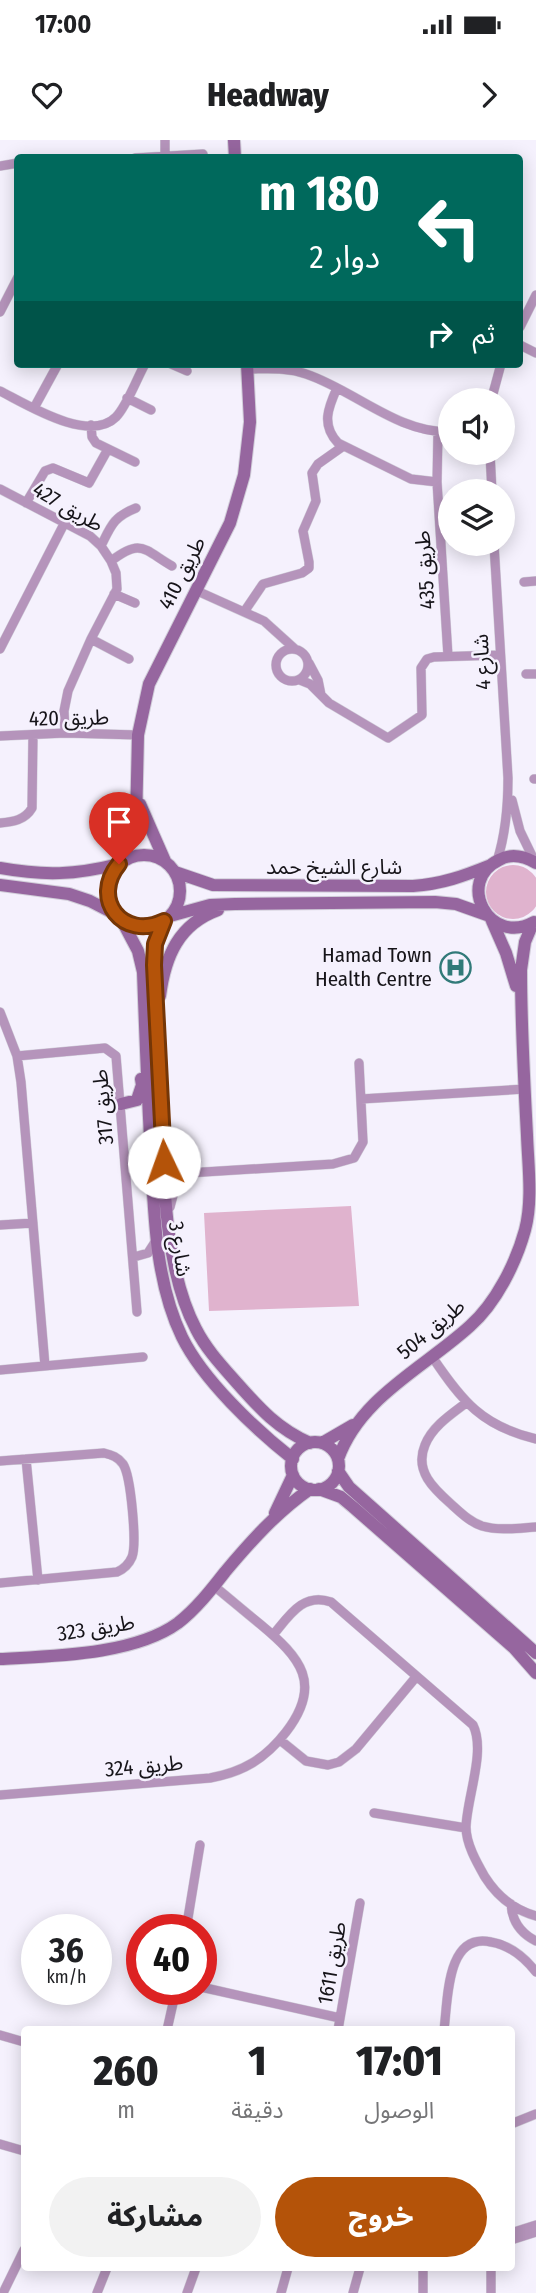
<!DOCTYPE html>
<html lang="ar">
<meta charset="utf-8">
<style>
body{margin:0;font-family:"Fira Sans Condensed","Noto Sans Arabic",sans-serif;background:#f2f2f2;color:#202124;direction:rtl;height:100vh;display:flex;flex-direction:column;font-size:26px;white-space:nowrap}
*{box-sizing:border-box;margin:0}
p{font-size:23px;color:#757577}
.icon{flex:none;width:38px;height:38px;fill:none;stroke:currentColor;stroke-width:2;stroke-linecap:round;stroke-linejoin:round}
.map{position:relative;flex:1;overflow:hidden;direction:ltr}
.details{position:absolute;left:21px;top:1886px;width:494px;height:245px;display:flex;flex-direction:column;background:#fff;border-radius:7px;box-shadow:0 4px 18px #0003;direction:rtl}
.details>*{flex:none}
.banner{position:absolute;left:14px;top:14px;width:509px;height:214px;border-radius:7px;box-shadow:0 4px 18px #0003;direction:rtl;background:#00695c;color:#fff;overflow:hidden}
.buttons{position:absolute;left:438px;top:248px;display:grid;gap:14px}
.buttons a{display:grid;place-items:center;width:77px;height:77px;border-radius:50%;background:#fff;box-shadow:0 4px 18px #0003;font-size:35px}
.speed{position:absolute;left:21px;top:1774px;display:flex;gap:14px;font-size:35px;font-weight:700;text-align:center}
.speed>*{display:grid;place-content:center;width:91px;height:91px;border-radius:50%;background:#fff;box-shadow:0 4px 18px #0003;line-height:1}
.speed small{font-size:18px;font-weight:400}
.speed .limit{border:10px solid #d22;background:#fff;color:#111}
.pin{position:absolute;display:grid;place-items:center;width:60px;height:60px;color:#fff;margin:-72px -30px;border-radius:50% 50% 50% 0;rotate:-45deg;box-shadow:0 0 7px #0007}
.pin .icon{rotate:45deg}
.me{position:absolute;width:77px;margin:-38px;rotate:357deg;stroke-linejoin:round;filter:drop-shadow(0 0 5px #0008)}
.turn{display:flex;align-items:center;gap:24px;height:147px;padding:0 28px;font-size:32px}
.turn .icon{width:91px;height:91px;stroke-width:2.5}
.turn b{display:block;font-size:49px;line-height:60px}
.then{display:flex;align-items:center;height:66px;padding:0 28px;background:#0003;gap:14px;font-size:26px}
.eta{display:flex;justify-content:space-evenly;align-items:center;height:119px;text-align:center}
.eta b{font-size:42px;font-weight:800;line-height:49px}
.action{display:flex;gap:14px;margin-top:auto;padding:14px 28px}
.action a{flex:1;height:80px;border-radius:42px;background:#b45309;color:#fff;font-size:28px;font-weight:800;line-height:80px;text-align:center}
.action a+a{background:#f2f2f2;color:#202124}
.status{display:flex;justify-content:space-between;align-items:center;height:49px;padding:0 35px;background:#fff;direction:ltr}
.status svg{height:19px;fill:currentColor}
header{display:flex;justify-content:space-between;align-items:center;height:91px;padding:0 28px;background:#fff;font-size:32px;font-weight:800}
.map>svg:first-child{display:block}
</style>
<div class="status"><b>17:00</b><svg viewBox="0 0 49 12"><path d="M0 12V9h3v3zM5 12V6h3v6zM10 12V3h3v9zM15 12V0h3v12zM26 1h20v11H26zM47 4h2v5h-2z"/></svg></div>
<header><svg class="icon" aria-label="forward" viewBox="0 0 24 24"><path d="M9 5l7 7-7 7"/></svg>Headway<svg class="icon" aria-label="heart" viewBox="0 0 24 24"><path d="M12 20l-8-8c-3-5 5-10 8-4 3-6 11-1 8 4z"/></svg></header>
<div class="map">
<svg width="536" height="2153" viewBox="0 0 536 2153">
<rect width="100%" height="100%" fill="#f5f1fd"/>
<path fill="#e0b3ce" d="M486 752a27 27 0 1 1 54 0a27 27 0 1 1-54 0Z
M351,1066L359,1166L209,1171L204,1073Z"/>
<g fill="none" stroke-linecap="round" stroke-linejoin="round">
<defs>
<path id="street" d="M165,0V18
M135,18L203,14
M0,26L18,23
M0,172L18,137
M520,187L536,155
M520,205L536,213
M171,224L187,231
M247,229C267,229 287,227 306,234C354,250 397,293 450,292
M337,248C328,268 321,285 338,303L411,339L437,342
M0,251C26,264 89,304 116,277C127,266 137,238 145,224
M127,258L151,270
M491,261L501,224
M34,268L58,224
M91,285L92,297L96,303L135,322
M438,292L437,342L448,516
M490,313L492,352
M0,349L90,396L101,406L111,421L116,433L117,449L91,499L68,551L64,571L65,593
M26,363L45,331L53,328L89,343L108,309
M494,404L508,638C508,667 506,693 497,721
M101,406C111,386 113,377 136,368
M111,421C141,398 143,409 172,426
M524,442L536,441
M195,450L264,481L295,509
M114,454L135,463
M244,472L263,444L302,433L309,428V422L303,391L316,361L312,333L318,324L342,307
M91,499L129,519
M276 525a16 16 0 1 1 32 0a16 16 0 1 1-32 0Z
M0,509L65,382
M309,523L318,540L321,555
M526,534H536
M300,540L310,544L329,563L388,598L422,575L421,528L427,519L434,517L499,515
M0,596L65,593L138,595
M534,639H536
M512,660L520,691L535,722
M0,683C13,682 25,680 32,668L33,595
M0,872L17,916L21,942L45,1226
M17,916L105,908L116,916L137,1172
M361,959L525,949
M164,1007L174,1026L188,1033
M170,1067L177,1040L188,1033L333,1024L354,1018L363,1002L359,923
M0,1085L33,1083
M134,1117L148,1113L157,1099
M433,1218C462,1261 482,1286 536,1299
M0,1230L143,1217
M466,1263C450,1275 432,1287 425,1305C414,1331 434,1349 451,1364C461,1373 470,1382 482,1386C499,1391 519,1388 536,1387
M26,1319L38,1440
M0,1321L104,1313C112,1315 118,1317 123,1324C131,1336 137,1404 132,1417C129,1424 124,1429 117,1432L0,1443
M273,1495C289,1476 303,1452 331,1462L473,1585C486,1611 467,1657 466,1687C466,1704 477,1723 485,1737C497,1756 515,1770 536,1776
M280,1600L306,1621L328,1625L339,1622L356,1609L416,1537
M0,1655L210,1638C243,1632 265,1619 286,1592C323,1544 301,1518 260,1484C245,1472 230,1459 214,1446
M374,1673L466,1688
M511,1764C512,1781 520,1793 536,1801
M186,1790L200,1705
M201,1847L340,1878
M167,1890L176,1850
M338,1890L360,1763
M444,1890C448,1860 446,1792 491,1802C509,1805 525,1818 536,1832
M0,1895L24,1902
M511,1984L536,1974
M0,2004L24,2011
M511,2093L536,2085
M511,2100L536,2092
M491,2128V2153
M3,2153L24,2110
M97,2153L107,2128
M187,2153L196,2128
M281,2153L288,2128
M353,2153L360,2128
M423,2153V2128"/>
<path id="secondary" d="M234,0L235,18
M140,664L165,721
M108 751a36 36 0 1 1 72 0a36 36 0 1 1-72 0Z
M123,720L136,683L138,595L149,544L230,383L244,335L250,282L247,224
M0,728C44,736 75,735 119,724
M175,732L213,745L413,746C442,744 464,736 491,725
M0,745L69,754L90,761L117,775
M170,776L210,765L235,764L435,762L456,764L487,775
M121,779L138,811L143,832C145,887 147,942 150,997C154,1063 153,1137 182,1197C203,1240 255,1289 293,1319
M164,781C145,827 156,889 159,938C164,1014 160,1121 196,1189C206,1209 222,1226 237,1243C260,1269 278,1289 310,1303
M492,781L506,813L516,846
M534,782C489,807 455,741 499,720C511,713 524,716 536,723
M160,856C165,816 179,784 218,770
M121,964L137,960L142,945L141,939
M291 1326a24 24 0 1 1 48 0a24 24 0 1 1-48 0Z
M322,1303L353,1285
M338,1319C360,1257 424,1228 470,1186C496,1163 516,1123 525,1090C533,1060 528,1025 527,995C524,940 521,885 521,830L525,802L533,783
M338,1331L349,1347L536,1513
M319,1349L341,1357L353,1367L514,1508L536,1533
M275,1373L293,1335
M0,1519C53,1516 134,1515 178,1483C196,1469 211,1450 225,1432C251,1401 277,1372 310,1349"/>
</defs>
<use href="#street" stroke="#d1ced9" stroke-width="10"/>
<use href="#secondary" stroke="#d1ced9" stroke-width="14"/>
<use href="#street" stroke="#b594bb" stroke-width="9"/>
<use href="#secondary" stroke="#96669f" stroke-width="12"/>
</g>
<g fill="none" stroke-linecap="round" stroke-linejoin="round">
<defs>
<path id="route" d="M119,724C90,759 123,801 164,781L155,804L154,825L164,1022"/>
</defs>
<use href="#route" stroke="#753606" stroke-width="18"/>
<use href="#route" stroke="#b45309" stroke-width="12"/>
</g>
<defs>
<symbol id="hospital-ring" viewBox="-11 -11 22 22"><circle r="9.5" fill="#f5f1fd" stroke="#317a79" stroke-width="1.5"/><path d="M-5-5h3v3.5h4V-5h3V5h-3V1.5h-4V5h-3Z" fill="#317a79"/></symbol>
</defs>
<g fill-rule="evenodd">
<use href="#hospital-ring" x="438" y="810" width="35" height="35"/>
</g>
<g text-anchor="middle" dominant-baseline="central" stroke-width="5" stroke-linejoin="round" paint-order="stroke">
<g font-size="21" fill="#161419" stroke="#f5f1fd">
<text transform="translate(68 367) rotate(30)">طريق 427</text>
<text transform="translate(425 430) rotate(-94)">طريق 435</text>
<text transform="translate(182 433) rotate(-63)">طريق 410</text>
<text transform="translate(482 522) rotate(-93)">شارع 4</text>
<text transform="translate(69 578) rotate(-1)">طريق 420</text>
<text x="334" y="727">شارع الشيخ حمد</text>
<text transform="translate(103 967) rotate(-95)">طريق 317</text>
<text transform="translate(180 1109) rotate(81)">شارع 3</text>
<text transform="translate(431 1189) rotate(-40)">طريق 504</text>
<text transform="translate(96 1488) rotate(-9)">طريق 323</text>
<text transform="translate(144 1626) rotate(-5)">طريق 324</text>
<text transform="translate(332 1823) rotate(-80)">طريق 1611</text>
</g>
<g font-size="21" fill="#161419" stroke="#f5f1fd" text-anchor="end">
<text x="432" y="815">Hamad Town<tspan x="432" dy="24">Health Centre</tspan></text>
</g>
</g>
</svg>
<div class="buttons">
<a><svg class="icon" aria-label="sound" viewBox="0 0 24 24"><path d="M4 9h4l5-4v14l-5-4H4zM17 9q2 3 0 6"/></svg></a>
<a><svg class="icon" aria-label="layers" viewBox="0 0 24 24"><path d="M12 4l9 5-9 5-9-5zM3 14l9 5 9-5"/></svg></a>
</div>
<div class="speed"><div>36<small>km/h</small></div><div class="limit">40</div></div>
<div class="pin" style="left:119px;top:724px;background:#d93025"><svg class="icon" aria-label="arrive" viewBox="0 0 24 24"><path d="M6 21V4h12l-3 4 3 4H6"/></svg></div>
<svg class="me" style="left:164px;top:1022px" viewBox="-20 -20 40 40"><circle r="19" fill="#fff"/><path d="M0-13L10 11 0 6-10 11z" fill="#b45309"/></svg>
<div class="banner">
<div class="turn"><svg class="icon" aria-label="left" viewBox="0 0 24 24"><path d="M17 20v-9H6M10 6l-5 5 5 5"/></svg><div><b>180 m</b>دوار 2</div></div>
<div class="then">ثم<svg class="icon" aria-label="right" viewBox="0 0 24 24"><path d="M7 20v-9h11M14 6l5 5-5 5"/></svg></div>
</div>
<section class="details">
<div class="eta">
<div><b>17:01</b><p>الوصول</p></div>
<div><b>1</b><p>دقيقة</p></div>
<div><b>260</b><p>m</p></div>
</div>
<div class="action"><a>خروج</a><a>مشاركة</a></div>
</section>
</div>
